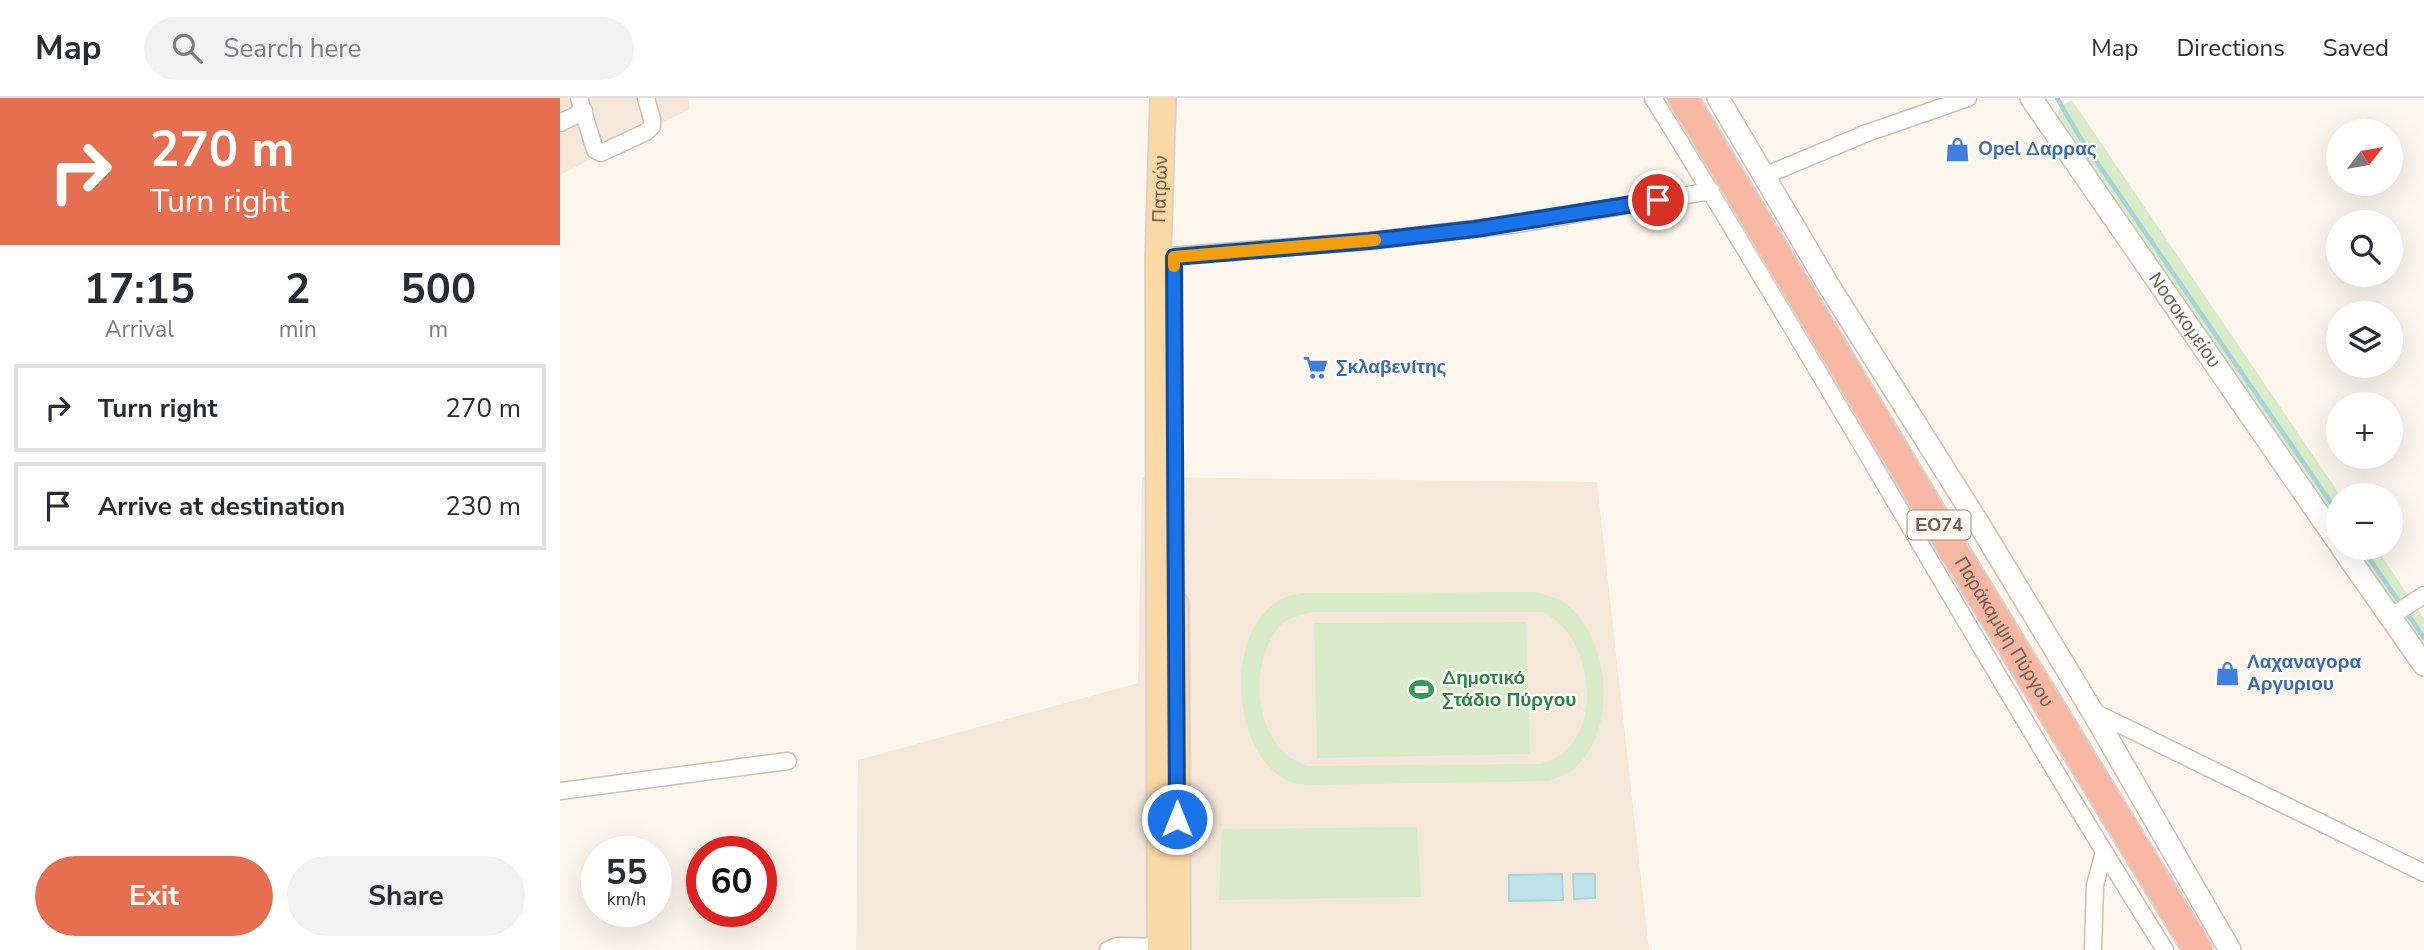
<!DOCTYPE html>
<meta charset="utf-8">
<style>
body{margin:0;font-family:"Nunito Sans",sans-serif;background:#f2f2f3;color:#2b2b33;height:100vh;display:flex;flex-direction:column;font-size:26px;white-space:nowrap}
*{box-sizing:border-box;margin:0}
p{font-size:23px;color:#7c7c81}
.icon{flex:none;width:38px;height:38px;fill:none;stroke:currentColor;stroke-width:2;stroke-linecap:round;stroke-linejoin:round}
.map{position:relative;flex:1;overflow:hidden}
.side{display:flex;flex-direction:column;background:#fff;width:560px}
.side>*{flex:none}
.hud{background:#e76f51;color:#fff;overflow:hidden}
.needle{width:46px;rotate:59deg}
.fabs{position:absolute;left:1766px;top:21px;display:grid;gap:14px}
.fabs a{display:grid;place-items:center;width:77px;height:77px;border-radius:50%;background:#fff;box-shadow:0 7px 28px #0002;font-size:35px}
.speed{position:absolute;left:21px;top:738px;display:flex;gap:14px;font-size:35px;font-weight:700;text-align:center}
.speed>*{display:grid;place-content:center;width:91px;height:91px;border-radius:50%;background:#fff;box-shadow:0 7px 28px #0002;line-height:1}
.speed small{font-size:18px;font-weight:400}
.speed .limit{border:10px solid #d22;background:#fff;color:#111}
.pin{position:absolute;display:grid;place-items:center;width:60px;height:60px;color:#fff;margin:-30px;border:4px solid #fff;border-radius:50%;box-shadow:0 2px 7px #0007}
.me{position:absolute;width:77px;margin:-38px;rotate:0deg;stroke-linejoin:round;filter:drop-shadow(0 0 5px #0008)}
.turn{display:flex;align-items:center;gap:24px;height:147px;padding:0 35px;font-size:32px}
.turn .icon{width:91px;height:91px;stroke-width:2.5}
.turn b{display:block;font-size:49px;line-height:60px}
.eta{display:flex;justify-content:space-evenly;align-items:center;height:119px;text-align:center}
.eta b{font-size:42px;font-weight:700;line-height:49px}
.button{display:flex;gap:14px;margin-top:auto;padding:14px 35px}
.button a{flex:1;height:80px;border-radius:42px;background:#e76f51;color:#fff;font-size:28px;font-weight:700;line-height:80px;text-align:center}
.button a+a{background:#f2f2f3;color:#2b2b33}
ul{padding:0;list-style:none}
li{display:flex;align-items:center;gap:21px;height:88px;margin:0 14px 10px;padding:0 21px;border:4px solid #e1e1e2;border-radius:0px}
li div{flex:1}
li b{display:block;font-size:26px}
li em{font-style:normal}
header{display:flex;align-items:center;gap:42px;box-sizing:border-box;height:98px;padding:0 35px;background:#fff;border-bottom:2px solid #e1e1e2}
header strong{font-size:33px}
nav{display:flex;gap:38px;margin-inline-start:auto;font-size:24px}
.search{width:490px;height:63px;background:#f2f2f3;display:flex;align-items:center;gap:18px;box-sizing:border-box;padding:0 24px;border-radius:38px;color:#7c7c81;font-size:26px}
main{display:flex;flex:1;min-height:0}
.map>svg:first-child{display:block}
</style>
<header>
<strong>Map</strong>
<div class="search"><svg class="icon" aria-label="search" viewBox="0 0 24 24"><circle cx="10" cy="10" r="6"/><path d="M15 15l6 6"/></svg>Search here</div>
<nav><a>Map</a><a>Directions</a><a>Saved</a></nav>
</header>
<main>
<section class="side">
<div class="hud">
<div class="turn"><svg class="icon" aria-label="right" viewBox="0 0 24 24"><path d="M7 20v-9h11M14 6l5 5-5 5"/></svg><div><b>270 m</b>Turn right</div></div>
</div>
<div class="eta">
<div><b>17:15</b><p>Arrival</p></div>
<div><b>2</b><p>min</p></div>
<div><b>500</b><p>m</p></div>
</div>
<ul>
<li><svg class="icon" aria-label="right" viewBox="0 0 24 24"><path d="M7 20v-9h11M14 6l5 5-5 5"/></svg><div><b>Turn right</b></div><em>270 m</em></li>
<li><svg class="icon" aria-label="arrive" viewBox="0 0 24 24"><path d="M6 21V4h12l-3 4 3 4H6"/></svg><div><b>Arrive at destination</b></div><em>230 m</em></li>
</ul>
<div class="button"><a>Exit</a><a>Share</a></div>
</section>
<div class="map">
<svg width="1864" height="852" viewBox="0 0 1864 852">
<rect width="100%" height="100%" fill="#fdf6ec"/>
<path fill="#f5e8da" d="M0,0H128L130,11L0,77Z
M582,379L1037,384L1089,852H296L298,662L578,585Z"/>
<path fill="#d8ecc9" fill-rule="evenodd" d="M1512,2L1780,397H1778V431L1498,24C1496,11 1501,7 1512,2Z
M1791,450H1816L1864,520V555Z
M976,494C988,498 1001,500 1010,509C1050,545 1057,629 1017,668C1010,676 999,679 989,683L749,687C742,686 734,686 728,683C669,655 663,525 726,499C731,497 737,497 742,495ZM752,514H982C1029,534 1044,620 1004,654C998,660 988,663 980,666L748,668C742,665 734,663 729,659C693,630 691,565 718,530C726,520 740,518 752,514Z
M966,524L970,656L757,660L754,525Z
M857,729L861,799L659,802L662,731Z"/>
<path fill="#bfe3e8" stroke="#a5d3da" stroke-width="2" d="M1002,776L1003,802L949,803V777Z
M1013,776H1035V800L1014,801Z"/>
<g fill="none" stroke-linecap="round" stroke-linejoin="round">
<path stroke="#a5d3da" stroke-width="4.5" d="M1497,0L1521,41L1778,415
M1802,450L1864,540"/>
<defs>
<path id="street" d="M19,0L35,52L41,55L86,34L92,28V21L86,0
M1093,0C1268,282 1429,571 1605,852
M0,25L24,13
M1204,78L1307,35L1408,0
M598,159L809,143L914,131L958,126L1151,93
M1830,519L1864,497
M1532,613L1864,775
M0,693L228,663
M548,852L557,848L609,849
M1533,852L1535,787L1544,754"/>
<g id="secondary">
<path d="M1158,0L1269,188L1422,431L1532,613L1670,852"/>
<path id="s1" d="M1471,0L1778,444"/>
<path d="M1782,450L1864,567"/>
</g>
<g id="primary">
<path d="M616,506L618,852"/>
<path id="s2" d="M600,852L598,159L603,0"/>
</g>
<g id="highway">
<path id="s3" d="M1123,0L1381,431L1638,852"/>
</g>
</defs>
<use href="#street" stroke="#d1beb0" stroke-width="19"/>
<use href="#secondary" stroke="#d6c0b0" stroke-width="24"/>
<use href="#primary" stroke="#dad1cd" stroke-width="28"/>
<use href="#highway" stroke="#dad1cd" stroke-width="32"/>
<use href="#street" stroke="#fff" stroke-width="16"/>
<use href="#secondary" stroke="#fff" stroke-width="21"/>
<use href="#primary" stroke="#fbd9a5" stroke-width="24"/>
<use href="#highway" stroke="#f7b7a3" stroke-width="28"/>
</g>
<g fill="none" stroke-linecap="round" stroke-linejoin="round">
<defs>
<path id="route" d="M617,721L614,159L809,143L915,131L1098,102"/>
</defs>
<use href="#route" stroke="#114b97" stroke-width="18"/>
<use href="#route" stroke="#1a73e8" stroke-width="12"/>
<path stroke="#f59e0b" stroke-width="12" d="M614,168V159L815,142"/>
</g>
<defs>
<symbol id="shop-bare" viewBox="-9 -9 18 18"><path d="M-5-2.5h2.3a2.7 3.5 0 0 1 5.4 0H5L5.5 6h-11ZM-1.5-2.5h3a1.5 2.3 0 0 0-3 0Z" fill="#3f7fe0" stroke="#fffaf3" stroke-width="2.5" paint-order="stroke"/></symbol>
<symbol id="supermarket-bare" viewBox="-9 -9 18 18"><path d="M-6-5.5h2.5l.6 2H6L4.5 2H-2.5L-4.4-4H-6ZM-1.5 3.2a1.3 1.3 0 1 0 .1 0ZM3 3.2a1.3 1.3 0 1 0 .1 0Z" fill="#3f7fe0" stroke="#fffaf3" stroke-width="2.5" paint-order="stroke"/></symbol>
<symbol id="stadium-bare" viewBox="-9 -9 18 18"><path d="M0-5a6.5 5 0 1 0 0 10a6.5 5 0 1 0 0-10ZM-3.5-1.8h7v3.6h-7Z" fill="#2e9e5b" stroke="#fffaf3" stroke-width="2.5" paint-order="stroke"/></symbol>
</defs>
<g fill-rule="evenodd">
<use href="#shop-bare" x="1380" y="34" width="35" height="35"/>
<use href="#supermarket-bare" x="738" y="252" width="35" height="35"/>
<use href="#shop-bare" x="1650" y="558" width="35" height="35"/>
<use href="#stadium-bare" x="844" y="574" width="35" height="35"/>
</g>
<g text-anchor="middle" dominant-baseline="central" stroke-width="5" stroke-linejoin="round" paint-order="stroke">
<rect fill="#fffaf3" stroke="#a28b7f" stroke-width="2" x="1347.5" y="412.5" width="63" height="29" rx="5"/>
<g font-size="18" font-weight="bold" fill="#7a5c4d">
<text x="1379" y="427">ΕΟ74</text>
</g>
<g font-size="19" font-weight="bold" fill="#366cbe" stroke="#fffaf3" text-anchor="start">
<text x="1418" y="51">Opel Δαρρας</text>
<text x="776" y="269">Σκλαβενίτης</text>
<text x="1687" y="564">Λαχαναγορα<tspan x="1687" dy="22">Αργυριου</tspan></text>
</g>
<g font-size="19" fill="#7a5c4d" stroke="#fffaf3">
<text stroke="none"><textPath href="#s2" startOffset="761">Πατρών</textPath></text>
<text stroke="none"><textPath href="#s1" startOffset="270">Νοσοκομείου</textPath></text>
<text stroke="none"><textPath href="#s3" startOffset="623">Παράκαμψη Πύργου</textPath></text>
</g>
<g font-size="19" font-weight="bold" fill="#27864d" stroke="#fffaf3" text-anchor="start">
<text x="882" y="580">Δημοτικό<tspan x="882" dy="22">Στάδιο Πύργου</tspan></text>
</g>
</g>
</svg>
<div class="fabs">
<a><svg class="needle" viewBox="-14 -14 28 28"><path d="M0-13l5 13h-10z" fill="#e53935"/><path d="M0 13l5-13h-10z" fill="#7c7c81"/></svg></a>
<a><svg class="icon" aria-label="search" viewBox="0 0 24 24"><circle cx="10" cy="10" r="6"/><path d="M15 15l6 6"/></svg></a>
<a><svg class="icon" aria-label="layers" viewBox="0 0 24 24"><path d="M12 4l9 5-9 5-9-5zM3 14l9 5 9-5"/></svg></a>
<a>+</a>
<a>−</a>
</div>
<div class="speed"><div>55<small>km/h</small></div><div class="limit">60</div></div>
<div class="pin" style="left:1098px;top:102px;background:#d93025"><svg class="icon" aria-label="arrive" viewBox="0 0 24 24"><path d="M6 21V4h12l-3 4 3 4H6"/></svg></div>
<svg class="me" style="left:617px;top:721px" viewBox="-20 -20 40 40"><circle r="17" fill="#1a73e8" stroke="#fff" stroke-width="3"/><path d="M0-11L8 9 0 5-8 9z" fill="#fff"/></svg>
</div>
</main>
